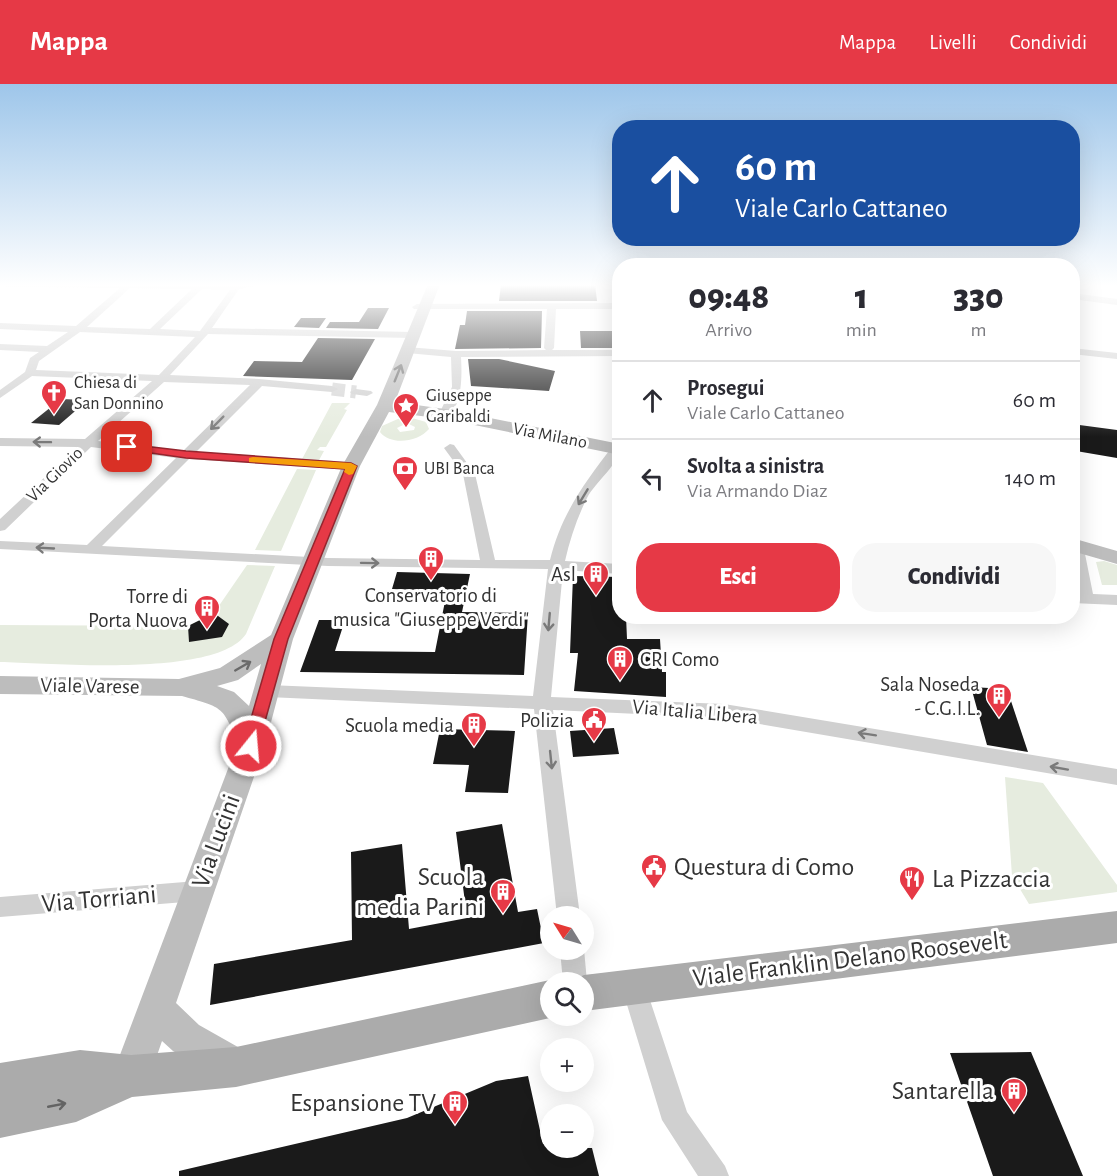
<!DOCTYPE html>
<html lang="it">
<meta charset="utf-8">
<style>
body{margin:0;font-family:"Alegreya Sans",sans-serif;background:#f7f7f7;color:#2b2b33;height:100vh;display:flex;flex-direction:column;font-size:22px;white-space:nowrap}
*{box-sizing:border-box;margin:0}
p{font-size:20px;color:#7c7c81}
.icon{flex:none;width:33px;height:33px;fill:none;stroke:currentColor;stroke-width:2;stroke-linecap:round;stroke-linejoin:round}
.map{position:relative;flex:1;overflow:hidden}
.side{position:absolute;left:612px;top:174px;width:468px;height:366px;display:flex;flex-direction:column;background:#fff;border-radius:24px;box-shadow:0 6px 24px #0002}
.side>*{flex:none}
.guide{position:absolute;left:612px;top:36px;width:468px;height:126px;border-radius:24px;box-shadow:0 6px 24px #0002;background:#1a4fa0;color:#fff;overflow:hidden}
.needle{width:39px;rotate:307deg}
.buttons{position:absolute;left:540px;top:822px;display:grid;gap:12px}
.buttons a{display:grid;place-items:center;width:54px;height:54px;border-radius:50%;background:#fff;box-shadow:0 6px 24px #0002;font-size:30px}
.pin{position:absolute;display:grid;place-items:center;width:51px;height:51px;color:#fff;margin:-26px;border-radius:12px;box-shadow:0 3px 9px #0006}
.me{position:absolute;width:66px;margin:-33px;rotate:17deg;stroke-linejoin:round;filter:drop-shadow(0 0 4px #0008)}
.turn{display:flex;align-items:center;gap:21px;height:126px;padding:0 24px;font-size:27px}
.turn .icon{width:78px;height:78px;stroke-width:2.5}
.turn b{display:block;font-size:42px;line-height:51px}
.eta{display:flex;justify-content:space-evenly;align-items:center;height:102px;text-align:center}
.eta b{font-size:36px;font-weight:800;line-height:42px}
.button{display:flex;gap:12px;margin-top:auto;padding:12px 24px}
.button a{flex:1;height:69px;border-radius:24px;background:#e63946;color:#fff;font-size:24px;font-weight:800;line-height:69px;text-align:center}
.button a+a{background:#f7f7f7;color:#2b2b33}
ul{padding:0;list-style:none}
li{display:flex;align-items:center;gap:18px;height:78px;padding:0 24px;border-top:2px solid #e1e1e2}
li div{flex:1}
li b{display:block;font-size:22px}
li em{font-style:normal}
header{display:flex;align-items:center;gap:36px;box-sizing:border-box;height:84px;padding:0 30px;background:#e63946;color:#fff}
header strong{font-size:28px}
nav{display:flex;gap:33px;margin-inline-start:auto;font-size:21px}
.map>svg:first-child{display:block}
</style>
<header>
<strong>Mappa</strong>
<nav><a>Mappa</a><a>Livelli</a><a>Condividi</a></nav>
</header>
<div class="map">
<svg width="1117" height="1092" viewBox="0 0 1117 1092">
<rect width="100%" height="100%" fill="#fff"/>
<path fill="#e6ecdf" d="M332,319H350L344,325L347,326L326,363H320L317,366L324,367L318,378L301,377Z
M400,334H407L405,340L397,344L400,348L414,346L415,343L409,340L412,334L426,338L429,345C418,358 391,362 380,348L382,342Z
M297,385L316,386L281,467L255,466Z
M1104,477L1117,481V501H1102L1096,478Z
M247,481L275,482L246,550C217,594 51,579 0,578V541L188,542L214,529Z
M1005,693L1043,699L1117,801V808L1029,820L1012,792Z"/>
<path fill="#1a1a1a" d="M501,200H595L597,217H499Z
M368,224H389L378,245L326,244L330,238H359Z
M467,227H542L541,264L455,265L460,241H465Z
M301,234H326L319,244L294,243Z
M580,247H620V264H581Z
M318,254L375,255L352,296L243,292L254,277L302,278Z
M468,275H499L555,287L549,307L471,302Z
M61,315L88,316L59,341L31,339Z
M1072,340L1117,346V374L1076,367Z
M397,488L470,490L462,528L528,529L524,591L300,588L319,536H345L335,567L435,568L447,507L392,505Z
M573,492L620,493V532H626L627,555H660L662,588H666V613L574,607L578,569H570Z
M214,529L229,540L222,553L189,558L188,542Z
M971,603L1007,605L1028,668L987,661Z
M614,644L619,670L573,673L570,647Z
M440,645L515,647L508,709L465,708L469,681L433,680Z
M502,740L518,828L537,825L544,859L210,921L214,880L352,856L351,768L402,760L409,845L467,834L456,748Z
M1031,968L1083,1092H993L950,969Z
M528,992L543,1060L550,1059V1064H592L599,1092H179V1087L407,1034L496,997Z"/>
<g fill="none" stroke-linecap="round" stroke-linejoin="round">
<path stroke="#d6d6d6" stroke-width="13" stroke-dasharray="13 6" stroke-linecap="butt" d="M332,305L356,308"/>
<path fill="#d0d0d0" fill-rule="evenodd" d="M3,200H265L239,205L212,244L413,248L418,251L413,254L208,250L170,291L259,295L332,302L338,305L332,308L262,302L196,368L351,378L357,382L351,386L189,375L102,462L328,474L480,476L463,390L444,364L450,360L454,361L475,390L495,476H550C561,431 584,399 613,362H620C620,380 596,397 587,414C577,434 570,455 565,477L620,480V490L563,486L551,613L724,620L1117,685V701L724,634L553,626L580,832H557L534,625L268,613L262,611L259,607L262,603L268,601L533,612L548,485L328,482L0,465V457L87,461L176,374L91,363L5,446L0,447V435L77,363L0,362V354L85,355L152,297L32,292L0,314V306L25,288L30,274L39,268L0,266V260L47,262L68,248L0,245V239L76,242L120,204L7,203ZM130,204L192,205L150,245L87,243ZM202,205L230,206L200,247L160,245ZM80,248L195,253L159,291L36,286L39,277ZM164,298L250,301L183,367L98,357Z
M1072,209L1117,215V221L1072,215Z
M620,219V225H556L554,264L552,266H620V272L461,273C462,289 463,326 445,333L439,330L452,303L451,273L407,269L402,266L407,263L456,267L546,266L544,264L547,225H414L412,223L417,220Z
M1072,264L1117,269V275L1072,270Z
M356,305L371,307L373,309L367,312L352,310L350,308Z
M1076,456L1083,460L1093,510L1117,511V521L1072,519V509H1077L1072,482V457Z
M197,797L205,800L208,807L205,814L197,817L0,833V813Z
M584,865L587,898L584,906V898H563L560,866Z
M633,889L642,893L645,901L687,1028L725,1082L729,1092H698L662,1036L621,901L624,893Z"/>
<path fill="#bdbdbd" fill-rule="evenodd" d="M428,200H440L395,318L445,325L620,360V371L445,335L389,328L360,382L293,555L265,661L176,919L199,941L245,967L250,981L245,995L231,1000L173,967L162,957L145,1006L131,1011L117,1006L112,992L237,661C225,621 220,623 182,612L0,610V592L179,595L220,584L271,551L342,382L377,321ZM261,580L249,622L234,608L217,602L238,596Z
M1072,454L1117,467V480L1072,467Z"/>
<path fill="#ababab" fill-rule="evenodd" d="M1117,827V859L584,927V898H569L584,891Z
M550,896L555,898H550V932H555L550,934L236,1003L132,1013L76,1038L0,1054V979L80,966L131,971L236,963Z"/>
</g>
<defs><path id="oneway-shaft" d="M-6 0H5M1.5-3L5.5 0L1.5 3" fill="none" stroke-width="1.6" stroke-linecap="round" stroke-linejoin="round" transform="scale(1.5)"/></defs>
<g stroke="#6a6a6a">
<use href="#oneway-shaft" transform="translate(398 289) rotate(-68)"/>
<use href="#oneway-shaft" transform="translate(243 582) rotate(-30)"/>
</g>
<g stroke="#7a7a7a">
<use href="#oneway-shaft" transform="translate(217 339) rotate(135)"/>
<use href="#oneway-shaft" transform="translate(42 358) rotate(-179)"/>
<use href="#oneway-shaft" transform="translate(583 413) rotate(121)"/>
<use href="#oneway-shaft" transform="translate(45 464) rotate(-177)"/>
<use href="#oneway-shaft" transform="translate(370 479) rotate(1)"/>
<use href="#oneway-shaft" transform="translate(549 538) rotate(95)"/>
<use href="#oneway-shaft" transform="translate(867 650) rotate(-171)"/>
<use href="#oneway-shaft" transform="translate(551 676) rotate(84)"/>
<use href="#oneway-shaft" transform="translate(1059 684) rotate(-170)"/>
</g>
<use stroke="#636363" href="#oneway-shaft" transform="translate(57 1021) rotate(-11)"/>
<linearGradient id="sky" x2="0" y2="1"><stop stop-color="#9ec6ea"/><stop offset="0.57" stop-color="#fff"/><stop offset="1" stop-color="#fff" stop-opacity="0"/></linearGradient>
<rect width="1117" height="353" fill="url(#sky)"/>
<path fill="#e63946" stroke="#96252e" stroke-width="1.5" d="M127,360L186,367L351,379L357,382L288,555L257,666L251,667L243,662L274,555L345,385L186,374L123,365L122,363Z"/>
<path fill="#f59e0b" d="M253,373L351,379L357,382L353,390L349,391L344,388L345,385L249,378V374Z"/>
<defs>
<symbol id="church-pin" viewBox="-11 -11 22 30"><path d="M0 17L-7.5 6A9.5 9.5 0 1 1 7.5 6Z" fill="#e63946" stroke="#fff"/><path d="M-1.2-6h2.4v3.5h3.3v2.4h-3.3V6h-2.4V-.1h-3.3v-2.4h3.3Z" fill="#fff"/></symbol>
<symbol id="sight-pin" viewBox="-11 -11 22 30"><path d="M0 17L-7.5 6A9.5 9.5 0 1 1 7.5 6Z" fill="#e63946" stroke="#fff"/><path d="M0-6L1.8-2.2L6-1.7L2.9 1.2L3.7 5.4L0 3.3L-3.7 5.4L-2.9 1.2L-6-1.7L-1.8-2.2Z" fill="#fff"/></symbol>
<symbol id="bank-pin" viewBox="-11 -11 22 30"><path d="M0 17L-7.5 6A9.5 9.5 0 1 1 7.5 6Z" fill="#e63946" stroke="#fff"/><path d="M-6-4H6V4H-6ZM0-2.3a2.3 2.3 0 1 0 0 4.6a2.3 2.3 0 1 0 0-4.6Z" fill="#fff"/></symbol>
<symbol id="building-pin" viewBox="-11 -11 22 30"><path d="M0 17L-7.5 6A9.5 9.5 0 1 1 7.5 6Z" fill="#e63946" stroke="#fff"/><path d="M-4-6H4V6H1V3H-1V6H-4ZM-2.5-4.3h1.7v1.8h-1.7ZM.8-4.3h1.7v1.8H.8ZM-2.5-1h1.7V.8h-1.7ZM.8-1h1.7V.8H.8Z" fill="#fff"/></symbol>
<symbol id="civic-pin" viewBox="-11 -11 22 30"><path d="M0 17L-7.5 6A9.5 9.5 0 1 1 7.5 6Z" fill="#e63946" stroke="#fff"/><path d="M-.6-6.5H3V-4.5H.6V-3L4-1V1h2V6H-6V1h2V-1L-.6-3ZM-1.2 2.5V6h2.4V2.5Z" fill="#fff"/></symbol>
<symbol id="restaurant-pin" viewBox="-11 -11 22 30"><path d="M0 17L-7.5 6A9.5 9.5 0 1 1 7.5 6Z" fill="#e63946" stroke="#fff"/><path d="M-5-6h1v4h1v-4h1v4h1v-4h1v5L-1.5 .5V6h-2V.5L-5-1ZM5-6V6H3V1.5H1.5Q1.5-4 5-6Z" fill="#fff"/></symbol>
</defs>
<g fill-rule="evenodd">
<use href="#church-pin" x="39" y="294" width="30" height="40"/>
<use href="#sight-pin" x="391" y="307" width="30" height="40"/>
<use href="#bank-pin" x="390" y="370" width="30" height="40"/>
<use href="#building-pin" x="416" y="460" width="30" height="40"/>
<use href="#building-pin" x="581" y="475" width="30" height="40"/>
<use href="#building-pin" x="192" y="509" width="30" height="40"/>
<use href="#building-pin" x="605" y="560" width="30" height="40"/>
<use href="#building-pin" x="984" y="597" width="30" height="40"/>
<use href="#civic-pin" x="579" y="621" width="30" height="40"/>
<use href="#building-pin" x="459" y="626" width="30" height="40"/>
<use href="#civic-pin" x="639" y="768" width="30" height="40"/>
<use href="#restaurant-pin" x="897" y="780" width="30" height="40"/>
<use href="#building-pin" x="488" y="793" width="30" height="40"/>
<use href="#building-pin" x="999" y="992" width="30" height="40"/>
<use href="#building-pin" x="440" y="1004" width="30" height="40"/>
</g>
<g text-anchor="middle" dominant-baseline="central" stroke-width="6" stroke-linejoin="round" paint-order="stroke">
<g font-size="18" fill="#333" stroke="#fff" text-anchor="start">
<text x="74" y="299">Chiesa di<tspan x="74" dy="21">San Donnino</tspan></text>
<text x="426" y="312">Giuseppe<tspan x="426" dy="21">Garibaldi</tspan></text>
<text x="424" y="385">UBI Banca</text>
</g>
<g font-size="18" fill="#333" stroke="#fff">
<text transform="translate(550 352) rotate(11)">Via Milano</text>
<text transform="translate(55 391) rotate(-44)">Via Giovio</text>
</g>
<g font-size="21" fill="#333" stroke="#fff" text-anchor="end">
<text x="576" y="490">Asl</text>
<text x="431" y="511" text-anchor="middle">Conservatorio di<tspan x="431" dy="24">musica "Giuseppe Verdi"</tspan></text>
<text x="188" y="512">Torre di<tspan x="188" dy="24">Porta Nuova</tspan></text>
<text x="640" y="575" text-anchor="start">CRI Como</text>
<text x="980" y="600">Sala Noseda<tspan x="980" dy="24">- C.G.I.L.</tspan></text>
<text x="574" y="636">Polizia</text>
<text x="454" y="641">Scuola media</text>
</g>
<g font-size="21" fill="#333" stroke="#fff">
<text transform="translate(90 602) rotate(1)">Viale Varese</text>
<text transform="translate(695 628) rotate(5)">Via Italia Libera</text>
</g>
<g font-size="26" fill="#333" stroke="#fff">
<text transform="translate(216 757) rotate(-70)">Via Lucini</text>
<text transform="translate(99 815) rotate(-5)">Via Torriani</text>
<text transform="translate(850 875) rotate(-7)">Viale Franklin Delano Roosevelt</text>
</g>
<g font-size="26" fill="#333" stroke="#fff" text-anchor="end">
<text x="674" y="783" text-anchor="start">Questura di Como</text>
<text x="484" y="793">Scuola<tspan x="484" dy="30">media Parini</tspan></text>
<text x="932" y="795" text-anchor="start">La Pizzaccia</text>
<text x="994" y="1007">Santarella</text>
<text x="436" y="1019">Espansione TV</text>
</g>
</g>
</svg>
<div class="buttons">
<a><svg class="needle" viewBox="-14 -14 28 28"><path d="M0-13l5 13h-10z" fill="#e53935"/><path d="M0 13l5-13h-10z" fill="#7c7c81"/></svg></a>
<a><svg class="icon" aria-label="search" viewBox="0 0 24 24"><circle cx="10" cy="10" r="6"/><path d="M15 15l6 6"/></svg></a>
<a>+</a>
<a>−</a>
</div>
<div class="pin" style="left:127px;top:363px;background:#d93025"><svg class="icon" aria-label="arrive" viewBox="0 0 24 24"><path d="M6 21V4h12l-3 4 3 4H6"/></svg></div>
<svg class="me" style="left:251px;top:662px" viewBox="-20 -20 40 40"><circle r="17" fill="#e63946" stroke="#fff" stroke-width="3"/><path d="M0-11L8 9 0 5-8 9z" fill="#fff"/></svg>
<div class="guide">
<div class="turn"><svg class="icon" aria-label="ahead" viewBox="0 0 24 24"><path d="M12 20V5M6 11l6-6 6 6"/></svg><div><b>60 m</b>Viale Carlo Cattaneo</div></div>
</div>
<section class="side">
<div class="eta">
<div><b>09:48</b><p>Arrivo</p></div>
<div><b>1</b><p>min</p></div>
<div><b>330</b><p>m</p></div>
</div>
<ul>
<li><svg class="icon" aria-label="ahead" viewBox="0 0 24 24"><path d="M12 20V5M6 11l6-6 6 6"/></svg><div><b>Prosegui</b><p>Viale Carlo Cattaneo</p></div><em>60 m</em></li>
<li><svg class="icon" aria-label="left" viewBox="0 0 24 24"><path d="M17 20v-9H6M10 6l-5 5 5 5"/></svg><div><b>Svolta a sinistra</b><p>Via Armando Diaz</p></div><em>140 m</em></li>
</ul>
<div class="button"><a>Esci</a><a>Condividi</a></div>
</section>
</div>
